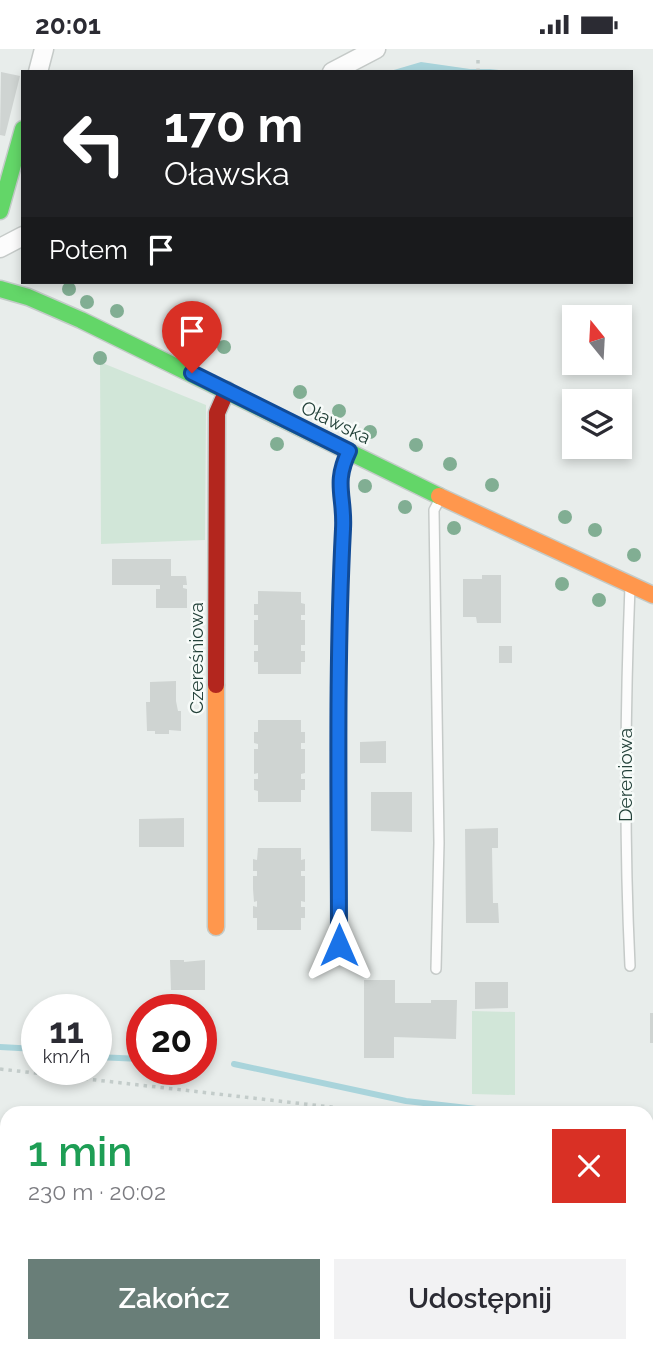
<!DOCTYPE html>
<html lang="pl">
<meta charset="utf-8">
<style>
body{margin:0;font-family:Raleway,sans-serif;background:#f2f2f3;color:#2b2b33;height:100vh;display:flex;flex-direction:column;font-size:26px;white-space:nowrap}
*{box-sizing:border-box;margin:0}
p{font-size:23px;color:#7c7c81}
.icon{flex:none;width:38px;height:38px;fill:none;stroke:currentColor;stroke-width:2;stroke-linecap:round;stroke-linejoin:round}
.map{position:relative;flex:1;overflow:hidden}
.drawer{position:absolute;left:0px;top:1057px;width:654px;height:247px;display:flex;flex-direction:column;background:#fff;border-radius:21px 21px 0 0;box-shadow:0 4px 10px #0003}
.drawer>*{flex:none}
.banner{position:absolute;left:21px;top:21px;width:612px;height:214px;border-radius:0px;box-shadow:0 4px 10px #0003;background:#202124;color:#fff;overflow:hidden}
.needle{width:46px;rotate:342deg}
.buttons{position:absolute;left:562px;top:256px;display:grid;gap:14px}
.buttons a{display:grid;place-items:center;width:70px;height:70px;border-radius:0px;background:#fff;box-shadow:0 4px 10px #0003;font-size:35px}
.speed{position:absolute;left:21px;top:945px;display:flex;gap:14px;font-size:35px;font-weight:700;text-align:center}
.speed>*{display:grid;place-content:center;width:91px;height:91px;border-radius:50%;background:#fff;box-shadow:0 4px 10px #0003;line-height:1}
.speed small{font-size:18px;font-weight:400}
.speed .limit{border:10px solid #d22;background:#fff;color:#111}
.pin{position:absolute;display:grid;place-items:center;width:60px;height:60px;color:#fff;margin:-72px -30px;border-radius:50% 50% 50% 0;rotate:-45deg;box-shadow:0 0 7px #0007}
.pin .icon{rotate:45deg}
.me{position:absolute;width:77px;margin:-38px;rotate:0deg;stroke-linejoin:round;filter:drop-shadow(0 0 5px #0008)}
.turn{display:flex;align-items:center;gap:24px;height:147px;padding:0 28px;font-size:32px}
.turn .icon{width:91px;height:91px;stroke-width:2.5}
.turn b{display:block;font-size:49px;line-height:60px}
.then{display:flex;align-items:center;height:66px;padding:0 28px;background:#0003;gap:14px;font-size:26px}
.round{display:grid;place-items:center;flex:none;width:74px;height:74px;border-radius:0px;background:#f2f2f3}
.overview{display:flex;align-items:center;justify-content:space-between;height:119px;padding:0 28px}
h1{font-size:42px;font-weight:600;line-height:52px;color:#1e9e55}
.button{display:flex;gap:14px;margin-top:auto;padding:14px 28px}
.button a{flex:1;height:80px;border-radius:0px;background:#697e78;color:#fff;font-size:28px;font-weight:600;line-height:80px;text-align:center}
.button a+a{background:#f2f2f3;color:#2b2b33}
.status{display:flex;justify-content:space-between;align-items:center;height:49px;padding:0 35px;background:#fff;direction:ltr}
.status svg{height:19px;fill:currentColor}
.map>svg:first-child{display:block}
</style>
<div class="status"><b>20:01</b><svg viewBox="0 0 49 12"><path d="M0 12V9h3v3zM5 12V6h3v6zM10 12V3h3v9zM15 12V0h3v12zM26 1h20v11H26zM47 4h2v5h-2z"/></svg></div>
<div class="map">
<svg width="653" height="1303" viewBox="0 0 653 1303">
<rect width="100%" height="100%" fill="#e8edeb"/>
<path fill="#d1e6d8" d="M100,313L206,356L205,491L101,495Z
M472,962L515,963V1046L472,1045Z"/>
<path fill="#a9d4db" d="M421,13L470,20H490L516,23H387Z"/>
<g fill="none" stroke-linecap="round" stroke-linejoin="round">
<path stroke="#a9d4db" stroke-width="6" d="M0,998L37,1000
M96,1008L142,1010
M201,1013L204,1014
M234,1015L406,1052L513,1064
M648,1080L653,1081"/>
</g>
<path fill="#cfd4d2" d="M1,23L20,27L5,87L0,86Z
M112,510H171V527H186L187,536H183V539L187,540V559H156V540H160V536H112Z
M482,526H501V574H477L476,568H463V530H482Z
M258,542L301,543V554L305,555V566H301V571H305V596H301V602H305V613H301V625H258V613H254V602H258V596H254V571H258V566H254V555H258Z
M499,597H512V614H499Z
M176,632V652L178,662H181V682L169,681V685H155V682H147L146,653H150V633Z
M258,671H301V683H305V694H301V700H305V724L301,725V730H305V741H301V753H258V742L254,741V730H258V724L254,725V700H258V695L254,694V683H258Z
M386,692V714H360V693Z
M371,743H412V783L371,782Z
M184,769V798H139V770Z
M498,779V799H492L493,854H498L499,874H466L465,780Z
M258,799H301V811L305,810V822H301V827H305V853L301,852V858H305V869H301V881H257V869H253V857L257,858V852L254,853L253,840V827H257V822H253V810L257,811Z
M170,911H184V913L205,911V941H171Z
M364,931H395V954H431V951H457L456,990L394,988V1009H364Z
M475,933H508V959L475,960Z
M650,964H653V994H650Z"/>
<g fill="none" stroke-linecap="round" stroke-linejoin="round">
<defs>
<path id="lane" d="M339,896C340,758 336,619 343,481C345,450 333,434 348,403
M630,917C624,790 625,664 630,537
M436,920L439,794L434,461L441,448"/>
<path id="street" d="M38,23L44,0
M332,23L376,0
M0,199L23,187"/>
<path id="fast" d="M0,162L23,80
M0,240L28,248L81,271L439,447"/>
<path id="slow" d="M439,447L653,546
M216,878V636"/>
<path id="jam" d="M216,636L217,364L227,341"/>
</defs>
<use href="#lane" stroke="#c5cac8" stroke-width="12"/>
<use href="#street" stroke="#c5cac8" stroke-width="21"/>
<use href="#fast" stroke="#c3cbc8" stroke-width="19"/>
<use href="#slow" stroke="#c3cbc8" stroke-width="19"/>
<use href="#jam" stroke="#c3cbc8" stroke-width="19"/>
<path stroke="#c3ccca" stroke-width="3.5" stroke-dasharray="3.5 5" stroke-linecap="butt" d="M478,11V23
M0,1020L383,1064
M614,1297L615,1303"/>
<use href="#lane" stroke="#fcfcfc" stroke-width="9"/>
<use href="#street" stroke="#fcfcfc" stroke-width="18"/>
<use href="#fast" stroke="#63d668" stroke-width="16"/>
<use href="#slow" stroke="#ff974d" stroke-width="16"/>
<use href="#jam" stroke="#b3261e" stroke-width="16"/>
</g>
<g fill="#81ae93">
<circle cx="69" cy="240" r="7"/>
<circle cx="87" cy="253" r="7"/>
<circle cx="117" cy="262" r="7"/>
<circle cx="201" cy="286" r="7"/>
<circle cx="224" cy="298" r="7"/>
<circle cx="100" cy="309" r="7"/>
<circle cx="300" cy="343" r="7"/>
<circle cx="339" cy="362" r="7"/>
<circle cx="370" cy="383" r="7"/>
<circle cx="277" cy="395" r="7"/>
<circle cx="416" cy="396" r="7"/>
<circle cx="450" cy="415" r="7"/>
<circle cx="492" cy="436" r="7"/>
<circle cx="365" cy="437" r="7"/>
<circle cx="405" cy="458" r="7"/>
<circle cx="565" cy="468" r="7"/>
<circle cx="454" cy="479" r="7"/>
<circle cx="595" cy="481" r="7"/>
<circle cx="634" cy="506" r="7"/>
<circle cx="562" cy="535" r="7"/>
<circle cx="599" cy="551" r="7"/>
</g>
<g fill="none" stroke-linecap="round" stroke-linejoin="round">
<defs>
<path id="route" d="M192,324L349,402C333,435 345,447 343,480C336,619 339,758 339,896"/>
</defs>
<use href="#route" stroke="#114b97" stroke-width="18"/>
<use href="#route" stroke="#1a73e8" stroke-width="12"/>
</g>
<g text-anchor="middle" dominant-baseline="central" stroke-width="5" stroke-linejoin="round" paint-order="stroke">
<g font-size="19" fill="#24423a" stroke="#f7fbf9">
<text transform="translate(336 373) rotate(26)">Oławska</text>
<text transform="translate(196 609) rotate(-90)">Czereśniowa</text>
<text transform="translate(625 726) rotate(-90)">Dereniowa</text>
</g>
</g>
</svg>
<div class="buttons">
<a><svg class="needle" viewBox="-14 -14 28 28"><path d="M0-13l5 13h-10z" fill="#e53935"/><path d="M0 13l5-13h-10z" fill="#7c7c81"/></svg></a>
<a><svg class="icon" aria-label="layers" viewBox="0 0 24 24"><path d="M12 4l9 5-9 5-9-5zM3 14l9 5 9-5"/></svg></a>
</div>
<div class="speed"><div>11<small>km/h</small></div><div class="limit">20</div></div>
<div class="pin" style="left:192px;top:324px;background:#d93025"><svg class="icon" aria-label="arrive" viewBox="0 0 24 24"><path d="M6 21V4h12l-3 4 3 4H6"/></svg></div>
<svg class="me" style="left:339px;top:896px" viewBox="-20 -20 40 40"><path d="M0-17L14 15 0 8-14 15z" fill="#1a73e8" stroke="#fff" stroke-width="4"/></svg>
<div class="banner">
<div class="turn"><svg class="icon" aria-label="left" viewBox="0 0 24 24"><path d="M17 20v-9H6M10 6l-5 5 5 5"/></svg><div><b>170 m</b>Oławska</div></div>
<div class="then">Potem<svg class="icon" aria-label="arrive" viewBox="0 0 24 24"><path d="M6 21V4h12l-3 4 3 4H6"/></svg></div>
</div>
<section class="drawer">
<div class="overview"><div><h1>1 min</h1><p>230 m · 20:02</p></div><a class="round" style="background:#d93025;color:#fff"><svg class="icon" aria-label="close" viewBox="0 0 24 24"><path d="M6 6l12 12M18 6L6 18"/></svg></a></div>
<div class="button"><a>Zakończ</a><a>Udostępnij</a></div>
</section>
</div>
